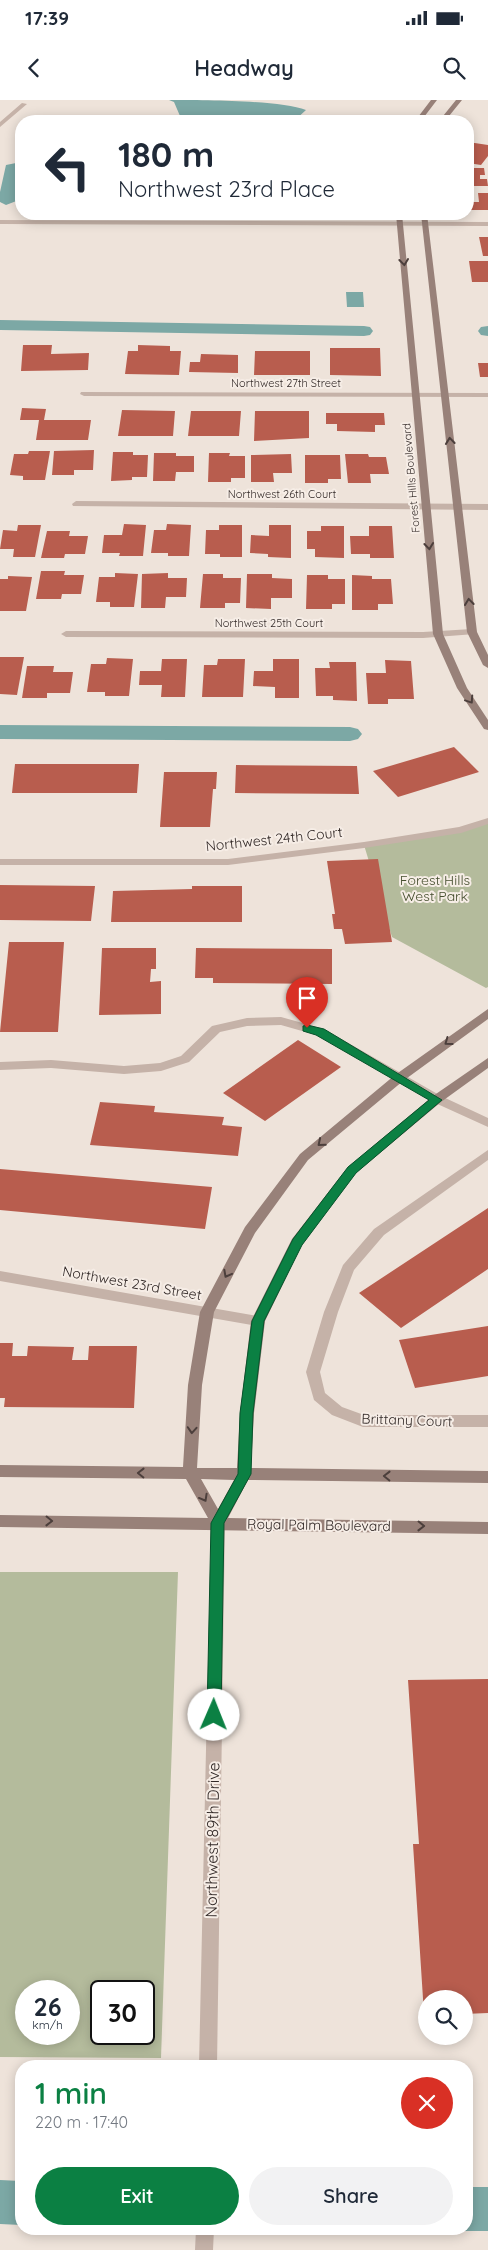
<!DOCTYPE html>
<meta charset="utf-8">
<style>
body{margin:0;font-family:Quicksand,sans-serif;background:#f2f2f3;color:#1f2937;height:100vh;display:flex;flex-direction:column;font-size:19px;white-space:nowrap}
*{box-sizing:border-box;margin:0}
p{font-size:16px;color:#747a83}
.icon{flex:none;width:28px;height:28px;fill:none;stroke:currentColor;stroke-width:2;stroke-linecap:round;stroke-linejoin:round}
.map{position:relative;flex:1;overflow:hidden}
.drawer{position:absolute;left:15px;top:1960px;width:458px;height:175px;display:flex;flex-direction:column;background:#fff;border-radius:20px;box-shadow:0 2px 12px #0003}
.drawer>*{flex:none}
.hud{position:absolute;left:15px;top:15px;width:459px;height:105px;border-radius:20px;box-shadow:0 2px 12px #0003;background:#fff;color:#1f2937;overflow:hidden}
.buttons{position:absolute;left:418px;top:1890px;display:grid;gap:10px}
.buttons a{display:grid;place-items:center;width:55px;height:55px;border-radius:50%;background:#fff;box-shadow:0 2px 12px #0003;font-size:25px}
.speed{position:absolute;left:15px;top:1880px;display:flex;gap:10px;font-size:25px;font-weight:700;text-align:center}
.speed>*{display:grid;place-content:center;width:65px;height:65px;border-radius:50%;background:#fff;box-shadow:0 2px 12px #0003;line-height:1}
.speed small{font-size:12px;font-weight:400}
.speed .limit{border:2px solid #111;border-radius:8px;background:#fff;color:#111}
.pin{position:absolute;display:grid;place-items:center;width:42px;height:42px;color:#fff;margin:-51px -21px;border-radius:50% 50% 50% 0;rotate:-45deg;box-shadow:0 0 5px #0007}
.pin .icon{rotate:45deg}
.me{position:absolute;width:55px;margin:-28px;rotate:1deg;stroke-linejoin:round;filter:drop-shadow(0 0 4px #0008)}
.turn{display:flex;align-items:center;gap:18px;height:105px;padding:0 20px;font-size:22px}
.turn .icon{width:65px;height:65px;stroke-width:2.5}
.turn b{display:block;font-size:35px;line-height:42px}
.round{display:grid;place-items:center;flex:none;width:52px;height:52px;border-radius:26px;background:#f2f2f3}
.summary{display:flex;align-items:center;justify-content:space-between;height:85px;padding:0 20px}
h1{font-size:30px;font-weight:600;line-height:38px;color:#0b8043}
.primary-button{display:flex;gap:10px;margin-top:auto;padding:10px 20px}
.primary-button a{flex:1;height:58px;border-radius:30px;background:#0b8043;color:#fff;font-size:20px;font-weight:600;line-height:58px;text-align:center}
.primary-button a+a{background:#f2f2f3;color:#1f2937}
.status{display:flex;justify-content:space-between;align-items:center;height:35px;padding:0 25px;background:#fff;direction:ltr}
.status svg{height:14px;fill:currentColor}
header{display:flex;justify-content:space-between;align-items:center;height:65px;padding:0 20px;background:#fff;font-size:22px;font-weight:600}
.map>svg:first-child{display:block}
</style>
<div class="status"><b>17:39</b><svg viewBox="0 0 49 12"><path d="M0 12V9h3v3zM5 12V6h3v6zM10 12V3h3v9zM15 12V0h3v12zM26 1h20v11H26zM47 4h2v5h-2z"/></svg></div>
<header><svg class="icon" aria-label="back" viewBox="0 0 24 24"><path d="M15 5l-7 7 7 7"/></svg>Headway<svg class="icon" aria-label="search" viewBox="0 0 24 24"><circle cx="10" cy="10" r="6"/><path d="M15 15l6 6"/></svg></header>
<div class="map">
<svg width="488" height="2150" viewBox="0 0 488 2150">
<rect width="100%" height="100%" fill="#eee3da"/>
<path fill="#b4bb9c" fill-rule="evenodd" d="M488,721V887L486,888L392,837L364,745L461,730Z
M0,1472H178L161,1958L0,1957ZM26,1891H69V1934H26ZM101,1891H144V1934H101Z"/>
<path fill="#7ca8a5" d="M169,0C202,0 280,0 306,10L294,21H174L180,16L174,2Z
M21,62V96L19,100L6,105L0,102V92L6,65Z
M346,192H363L364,207H347Z"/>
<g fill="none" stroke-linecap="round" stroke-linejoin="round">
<path fill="#7ca8a5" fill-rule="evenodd" d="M0,220L364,226L370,227L373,231L370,235L364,236L0,230Z
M488,226V236L481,235L478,231L481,227Z
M0,625L350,627L358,629L362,634L358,639L350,641L0,639Z
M0,2080L21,2081V2125L0,2124Z
M466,2087H488V2131H466L460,2129H466Z"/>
</g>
<path fill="#b85d4e" d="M468,42L488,45V56L481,65L468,63Z
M468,68H484L485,75H480V79H487L488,86H468Z
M478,93H488V110H469L468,102H479Z
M479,137H488V156H483Z
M469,161H488V182H472Z
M23,245H52L51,254L89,253L88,270L21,271Z
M138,245L170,246V251H181L179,275L125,274L128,251H138Z
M330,248H380L381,276L330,275Z
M255,251H310V275H254Z
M201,254L238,255V273L189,272L190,262H200Z
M478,263H488V277H480Z
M22,308L46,309L44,320H91L88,340H36L39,320H20Z
M122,310L175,311L173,336H118Z
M191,311H241L239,336H188Z
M255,311H309V338L254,341Z
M326,313H384L385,325H375V332L337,331V324H326Z
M94,350L93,370H74V375H52L54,351Z
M29,351H50L45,380H23V376L10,375L14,354H28Z
M113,352H133V355H148L147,377H132V380L111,381Z
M154,353H176V356H194V372H176L175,381H153Z
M209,353H230L229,356H245V378H231V382H208Z
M291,354L292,373H273L274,382H251V355Z
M345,354H368L369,357H386L389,374H370L371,383H348Z
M305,355H340L341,379H328V383H305Z
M124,424L146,425L143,456H119L120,453H102L104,435H122Z
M167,424L191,425L189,456H168V453H151L154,430H166Z
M18,425H41L35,457H13L14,449H0L3,430L17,431Z
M219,425H242V457H220V454H205L206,430H219Z
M269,425H291V458L268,457V454L250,453L251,435L269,436Z
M321,426H344V458L315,457V449H307V431H321Z
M369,426H392L394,458H370V454H351L350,436H369Z
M47,431H70L69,436H88L85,454H65L64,458H41Z
M41,471H65L64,475H84L81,494H62L61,499H36Z
M115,473L138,474L134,507H110V502H96L99,477H115Z
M168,473V478H187L186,497H166L165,508H141L142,474Z
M203,474H223V478H241L240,503H225V508H200Z
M247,474H272V478L292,479V498H271V509L246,508Z
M307,475H328V479H345V504H332V509H306Z
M352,475L372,476V479H391L393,504H378V510H352Z
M8,476L32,477L26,511H0V479H8Z
M0,557H24L17,595L0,594Z
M107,558L133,559L129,596H105V592H87L91,564H106Z
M162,559H187L185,597H161L162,585H139L140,571H161Z
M218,559H245L243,597H202L204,565H217Z
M273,559H299V598H275V587L253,586L254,571H273Z
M385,560L411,561L414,599H388V604H368L366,573H386Z
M329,562H356L357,601L333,600V596H316L315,568H330Z
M27,566H54L53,572H73L70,593H47V598H22Z
M454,647L479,672L398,697L373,671Z
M15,664H139L137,693H12Z
M236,665L357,666L359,694L235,693Z
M164,672H217L216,689H213L210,727H160Z
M378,759L392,842L345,844L342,829H334L332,814H335L327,761Z
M0,785L95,786L91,821L0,820Z
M192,786H242V822H111L113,791L192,789Z
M9,842H64L58,932H0Z
M102,848H156V869H151L150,882L161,881V914L99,915Z
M196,848L332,849V884L213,883V878H195Z
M298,940L341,967L265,1021L223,993Z
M100,1002L155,1006L154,1012L224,1017L222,1025L242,1027L238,1056L90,1045Z
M0,1069L212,1087L205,1129L0,1110Z
M488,1108V1169L401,1228L359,1193Z
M488,1226V1276L415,1288L399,1240Z
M0,1243H13L12,1256H27L28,1246L74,1247L72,1260H88L89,1246H137L134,1308L4,1307L5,1298H0Z
M488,1579V1913L464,1914V1899H426V1914H424L413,1744H419L408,1580Z"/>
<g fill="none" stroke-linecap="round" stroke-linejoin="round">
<path fill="#c5b2a8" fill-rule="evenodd" d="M22,3L27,4L0,27V22Z
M0,120L488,122V126L0,124Z
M81,292L488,293V297L84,296L80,294Z
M76,401L488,404V410L73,406L72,404Z
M472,529L475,530V534L423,538L66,537L61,534L66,531L423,532Z
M488,718V724L461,733L364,748L228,765H0V759H228L364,742L459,727Z
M281,917L324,929L441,996L488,1018V1027L433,1002L316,935L281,925L247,926L220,932L189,962L161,971L124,974L51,968L0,970V962L51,960L124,966L160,963L181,956L212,926L247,918Z
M488,1050V1060L384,1135L354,1170L338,1212L320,1272L325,1293L342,1307L364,1315H488V1327H363L332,1315L314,1300L306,1272L324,1212L343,1165L374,1129Z
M0,1171L258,1216L263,1217L265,1221L263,1225L258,1226L0,1181Z
M218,1417L223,1419L225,1423L217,1966H199L211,1423L213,1419Z
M196,2129H214L213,2150H195Z"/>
<path fill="#988179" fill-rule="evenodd" d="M431,0H437L421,21H415Z
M456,0H462L445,21H439Z
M396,114H402L443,534L467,588L488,620V630L484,629L457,588L433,534Z
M421,114H427L477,532L488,555V568L483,565L467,532Z
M488,909V919L403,981L308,1060L255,1133L214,1212L202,1285L197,1368H237L240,1313L251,1221L292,1139L348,1067L433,996L488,958V968L441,1002L356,1073L302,1145L265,1221L254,1313L251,1368L488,1371V1383L248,1380L228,1418L488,1422V1434L0,1427V1415L208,1418L186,1379L0,1377V1365L183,1367L188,1285L200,1212L245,1127L300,1054L395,975ZM201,1379L234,1380L218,1409Z"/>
</g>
<defs><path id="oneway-chevron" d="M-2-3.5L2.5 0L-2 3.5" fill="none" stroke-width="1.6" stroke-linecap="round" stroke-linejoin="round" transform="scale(1.25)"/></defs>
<g stroke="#4c3f3c">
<use href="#oneway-chevron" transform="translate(404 162) rotate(83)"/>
<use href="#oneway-chevron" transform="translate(450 341) rotate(-96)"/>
<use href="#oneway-chevron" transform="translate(429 446) rotate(84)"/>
<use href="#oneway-chevron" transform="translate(469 502) rotate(-97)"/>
<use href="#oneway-chevron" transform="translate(470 600) rotate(56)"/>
<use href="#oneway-chevron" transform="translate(448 942) rotate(144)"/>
<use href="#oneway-chevron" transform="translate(321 1043) rotate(140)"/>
<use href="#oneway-chevron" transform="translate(227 1174) rotate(118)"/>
<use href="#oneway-chevron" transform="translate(192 1330) rotate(94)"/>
<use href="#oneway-chevron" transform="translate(141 1373) rotate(-179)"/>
<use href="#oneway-chevron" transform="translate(387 1376) rotate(-179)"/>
<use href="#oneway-chevron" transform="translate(204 1398) rotate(61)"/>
<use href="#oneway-chevron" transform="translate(49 1421) rotate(1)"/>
<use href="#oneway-chevron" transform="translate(421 1426) rotate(1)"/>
</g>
<path fill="#0b8043" stroke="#07532c" d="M307,925L324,929L442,1000L356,1073L302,1145L264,1221L253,1313L251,1374L224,1423L221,1615L219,1619L214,1621L209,1619L207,1615L211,1423L238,1374L240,1313L252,1221L293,1139L348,1067L429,1000L316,935L303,931V926Z"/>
<g text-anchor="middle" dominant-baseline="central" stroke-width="4" stroke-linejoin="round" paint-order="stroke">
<g font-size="11" fill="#322927" stroke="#f6ede6">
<text x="286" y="283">Northwest 27th Street</text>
<text transform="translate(411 378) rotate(-95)">Forest Hills Boulevard</text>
<text x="282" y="394">Northwest 26th Court</text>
<text x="269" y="523">Northwest 25th Court</text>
</g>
<g font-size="14" fill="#322927" stroke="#f6ede6">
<text transform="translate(274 739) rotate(-6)">Northwest 24th Court</text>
<text transform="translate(132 1183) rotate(10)">Northwest 23rd Street</text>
<text transform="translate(407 1320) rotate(2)">Brittany Court</text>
<text transform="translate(319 1425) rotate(1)">Royal Palm Boulevard</text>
</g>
<g font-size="14" fill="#454e2e" stroke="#f6ede6">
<text x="435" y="780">Forest Hills<tspan x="435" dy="16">West Park</tspan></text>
</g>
<g font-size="16" fill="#322927" stroke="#f6ede6">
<text transform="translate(212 1740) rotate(-89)">Northwest 89th Drive</text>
</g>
</g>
</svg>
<div class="buttons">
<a><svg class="icon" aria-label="search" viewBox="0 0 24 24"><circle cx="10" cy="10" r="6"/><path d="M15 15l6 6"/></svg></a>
</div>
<div class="speed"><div>26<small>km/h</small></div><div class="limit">30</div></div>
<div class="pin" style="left:307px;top:928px;background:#d93025"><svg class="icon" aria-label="arrive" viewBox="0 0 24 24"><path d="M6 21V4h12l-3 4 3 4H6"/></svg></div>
<svg class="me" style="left:214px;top:1615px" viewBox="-20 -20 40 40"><circle r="19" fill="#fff"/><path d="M0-13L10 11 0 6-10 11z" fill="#0b8043"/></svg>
<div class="hud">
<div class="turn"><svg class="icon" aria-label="left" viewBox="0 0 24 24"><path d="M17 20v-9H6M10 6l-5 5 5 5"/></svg><div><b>180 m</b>Northwest 23rd Place</div></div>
</div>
<section class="drawer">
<div class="summary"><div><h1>1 min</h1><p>220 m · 17:40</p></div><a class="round" style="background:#d93025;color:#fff"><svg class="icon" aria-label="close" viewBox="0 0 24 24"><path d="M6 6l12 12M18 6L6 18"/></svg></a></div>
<div class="primary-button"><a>Exit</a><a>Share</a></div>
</section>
</div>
